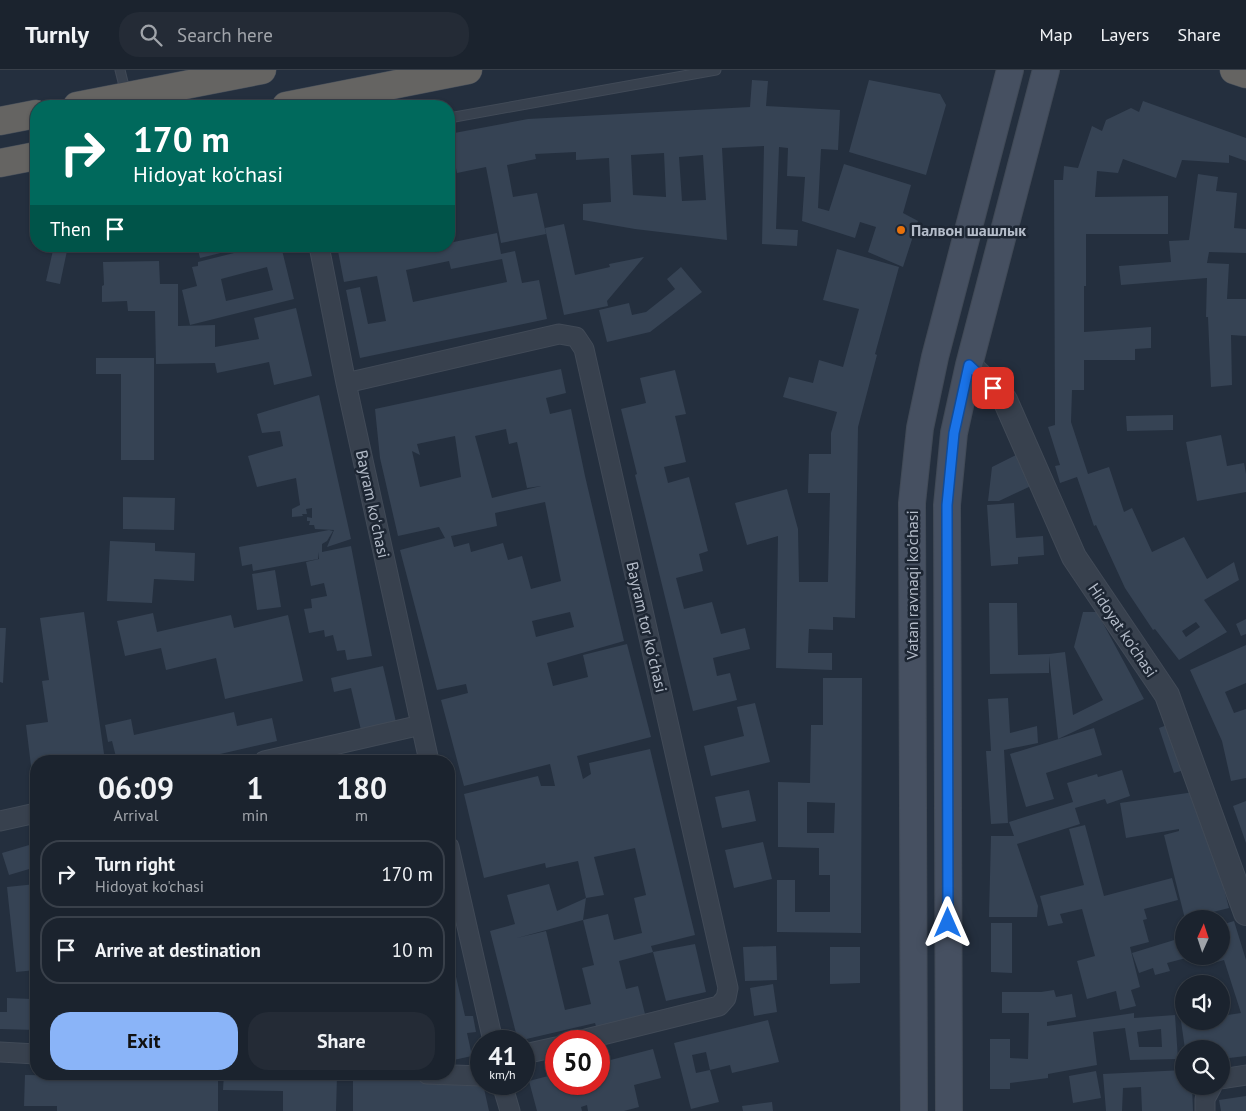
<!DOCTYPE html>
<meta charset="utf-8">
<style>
body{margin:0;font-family:"PT Sans",sans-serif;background:#242b36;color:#f1f3f6;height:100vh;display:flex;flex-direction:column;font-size:19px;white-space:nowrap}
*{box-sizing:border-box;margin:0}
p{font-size:16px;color:#a0a4aa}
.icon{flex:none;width:28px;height:28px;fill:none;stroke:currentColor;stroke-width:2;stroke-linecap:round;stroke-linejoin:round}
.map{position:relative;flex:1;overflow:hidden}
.panel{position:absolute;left:30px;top:685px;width:425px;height:325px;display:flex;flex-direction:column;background:#1b232e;border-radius:20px;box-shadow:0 1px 4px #0004,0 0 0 1px #39404a}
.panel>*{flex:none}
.top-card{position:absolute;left:30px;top:30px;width:425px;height:152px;border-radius:20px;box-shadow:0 1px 4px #0004,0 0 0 1px #39404a;background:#00695c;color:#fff;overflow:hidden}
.needle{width:32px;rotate:3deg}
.fabs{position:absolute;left:1175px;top:840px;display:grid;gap:10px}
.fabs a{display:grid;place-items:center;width:55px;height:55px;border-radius:50%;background:#1b232e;box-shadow:0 1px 4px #0004,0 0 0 1px #39404a;font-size:25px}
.speed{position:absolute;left:470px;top:960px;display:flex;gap:10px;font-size:25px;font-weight:700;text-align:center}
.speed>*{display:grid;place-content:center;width:65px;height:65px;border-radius:50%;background:#1b232e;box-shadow:0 1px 4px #0004,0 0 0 1px #39404a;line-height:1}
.speed small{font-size:12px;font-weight:400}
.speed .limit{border:8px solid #d22;background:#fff;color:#111}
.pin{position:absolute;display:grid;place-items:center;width:42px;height:42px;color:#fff;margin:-21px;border-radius:10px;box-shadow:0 2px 8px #0006}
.me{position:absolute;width:55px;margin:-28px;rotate:0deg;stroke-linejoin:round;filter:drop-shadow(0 0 4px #0008)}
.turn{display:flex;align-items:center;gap:18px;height:105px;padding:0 20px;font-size:22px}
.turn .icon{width:65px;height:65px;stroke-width:2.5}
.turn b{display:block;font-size:35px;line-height:42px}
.then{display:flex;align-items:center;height:48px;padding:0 20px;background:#0003;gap:10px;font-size:19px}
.eta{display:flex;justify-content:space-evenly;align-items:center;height:85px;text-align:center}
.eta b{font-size:30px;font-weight:700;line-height:35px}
.primary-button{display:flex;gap:10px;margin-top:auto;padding:10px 20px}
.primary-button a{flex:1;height:58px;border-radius:20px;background:#8ab4f8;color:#111;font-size:20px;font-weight:700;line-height:58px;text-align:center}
.primary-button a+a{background:#242b36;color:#f1f3f6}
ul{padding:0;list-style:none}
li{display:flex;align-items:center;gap:15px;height:68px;margin:0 10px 8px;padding:0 10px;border:2px solid #39404a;border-radius:20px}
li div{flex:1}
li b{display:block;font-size:19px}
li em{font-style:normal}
header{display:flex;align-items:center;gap:30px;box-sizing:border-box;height:70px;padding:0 25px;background:#1b232e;border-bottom:1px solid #39404a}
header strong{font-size:24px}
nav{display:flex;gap:28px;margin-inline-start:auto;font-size:18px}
.search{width:350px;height:45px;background:#242b36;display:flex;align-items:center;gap:12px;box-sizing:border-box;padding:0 18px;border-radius:20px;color:#a0a4aa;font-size:19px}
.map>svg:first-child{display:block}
</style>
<header>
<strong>Turnly</strong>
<div class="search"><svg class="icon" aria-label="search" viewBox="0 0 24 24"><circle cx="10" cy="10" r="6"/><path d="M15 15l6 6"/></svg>Search here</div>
<nav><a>Map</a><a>Layers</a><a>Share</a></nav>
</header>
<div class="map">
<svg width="1246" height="1041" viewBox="0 0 1246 1041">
<rect width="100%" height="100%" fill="#242f3e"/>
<path fill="#364354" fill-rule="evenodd" d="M752,10L768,11L766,36L840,40L838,80L821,79L818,138L829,141L844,94L911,115L903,143L918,151L903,197L868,182L876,157L860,152L855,168L802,151L805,107L787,106L788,78L779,77L776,159L798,160L797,176L762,174L764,76L722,78L727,170L635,159L583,150V134L611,132L609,88L576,90V82L535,84L536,89L507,95L513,127L537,123L546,164L501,173L486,97L457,103L449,64L528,49L750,37ZM664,83L666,127L633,125L631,85ZM703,85L706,130L682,131L679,87Z
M869,10L940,24L946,35L926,105L849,82Z
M1143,31L1246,68V91L1229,85V93L1182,90L1176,108L1123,89L1118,103L1097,101L1095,127L1168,126V164H1086V216H1084V262L1151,257V278L1135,279V290H1084V320H1072L1071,352L1088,404L1109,397L1124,442L1132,438L1152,482L1184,467L1207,509L1234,492L1239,510L1204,530L1227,562L1179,590L1155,559L1153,560L1125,518L1096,455L1094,456L1077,407L1060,413L1055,396L1060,395L1048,357L1055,355L1054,110H1063L1064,96L1078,98L1092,56L1102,61L1106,50L1131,38L1139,42ZM1196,552L1200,557L1186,567L1182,561Z
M1198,104L1218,107L1216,121L1237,123L1234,158L1246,159V183L1209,182L1207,193L1229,194L1227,229H1246V266L1231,265L1232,315L1211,317L1208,247H1206L1207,208L1121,215L1119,196L1171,192L1169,171L1189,170Z
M564,154L575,205L610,197L609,194L644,187L607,231L608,236L564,245L545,158Z
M497,163L501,184L515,181L522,213L539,210L547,249L360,288L346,220L360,217L368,254L386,251L377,206L344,212L337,176H449V173ZM502,189L507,212L413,232L406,200L449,191L451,199Z
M54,176H68L60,214L46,211Z
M197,176H245V177L200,188Z
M262,176H281L294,229L190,255L182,220L197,216L192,197L198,196V192ZM267,197L273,220L226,231L221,209Z
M837,179L899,197L875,284L877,285L858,357L855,548L833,547V560L809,559L808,583H832V600L776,598L778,466L747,475L735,433L787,419L798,459L799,512H828L830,423H808L809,384H831V363L837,342L783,327L789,307L813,313L819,290L843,297L859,239L823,230Z
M159,191L160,214H178V256L215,255V277L259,269L254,248L296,238L312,306L274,315L269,292L217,303L215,293L156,294L155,241H128L127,231L102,232V216L104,215L103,192Z
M681,197L702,222L650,262L607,272L599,240L629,233L632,245L646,242L675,219L667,209Z
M96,288H154V390H121V304H96Z
M561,299L566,323L546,328L550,344L571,339L585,406L624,571L547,593L553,616L588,607L583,585L627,574L651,667L577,686L583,709L591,704L589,693L650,679L695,865L651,876L653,882L619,891L626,919L638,916L646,948L597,959L595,953L518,971L490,861L515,854L507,825L549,814L557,841L586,828L583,850L517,868L546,861L565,940L591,934L582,898L594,895L583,850L608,844L614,870L642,863L634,828L646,825L635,778L594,787L604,825L586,828L578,791L546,798L545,793L484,808L464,724L538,706L541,716H555L550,694L464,716L441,630L468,623L466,614L437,620L400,480L445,468L439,457L398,466L380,388L375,339ZM506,359L509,374L517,372L527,418L541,416L492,428L475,366ZM455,366L461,407L420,417L412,381L420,385L417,374ZM545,432L561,511L531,519L522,486L508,490L503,473L471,482L469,473L454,477L451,466L497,456L495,443ZM570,542L574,557L536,567L532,551Z
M675,300L686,344L675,346L686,392L664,397L668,413L689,407L708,481L699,484L703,501L676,508L684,539L712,532L721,564L745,558L750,579L713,588L717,606L730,603L737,630L693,641L635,405L637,404L621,339L646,333L640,308Z
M319,325L351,469L327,477L334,460L315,459L314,455H309L310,451H307V447L312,448V438L306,439L307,444H302L303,446L292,447V439L300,435L296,408L257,417L248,386L283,376L280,361L262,363L257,344Z
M1173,345V360L1127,361L1126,346Z
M1221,365L1227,396L1244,393L1246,404V422L1197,431L1186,372Z
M1016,385L1031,416L999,431H988L992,397Z
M123,427L175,428L174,460L123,459Z
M1014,433L1016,468L1043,466L1044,485L1018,487V494L991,496L987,435Z
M329,460L333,461L327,471L322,474V482L351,476L372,586L347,590L345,580L337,581L333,565L325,567L324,560L309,563L304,539L312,538L311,529L327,526L324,513L311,516L306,492L319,489L318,482V489L253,501L252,494L242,496L239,477Z
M110,471L155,473V481L195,483L194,511L154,509L152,533L107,531Z
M275,500L281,537L257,540L252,504Z
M989,533H1017L1018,585L1049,584L1065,582L1073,645L1103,630L1074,577L1083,542H1097L1144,629L1058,669L1049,586V603L990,604Z
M84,542L105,691H36V703L32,704L26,655L48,652L42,611L49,610L40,548Z
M153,543L157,562L231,545L234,558L288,545L303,611L225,629L216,588L166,600L161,578L125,586L117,551Z
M1246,549V564L1241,566L1236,554Z
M0,558H6L3,613L0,612Z
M1246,575V613L1225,622L1234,643L1246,639V708L1231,711L1222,671L1190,600Z
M383,596L396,652L361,660L351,618L334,622L331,608Z
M823,608H862L861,863L777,862V810H795V842H830V805H819V778L778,777V712L810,713L811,655H823ZM807,732L835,733L834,763H807Z
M1008,628L1010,663L1037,656L1038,673L1004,680L1008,753L991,754L986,681H991L988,629Z
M755,633L770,692L711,706L704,676L744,666L737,637Z
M234,642L237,656L272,648L277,671L190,691H117L112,671L108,672L105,655L131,649L134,665Z
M1175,652L1191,698L1174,703L1159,658Z
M1094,658L1102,685L1046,703L1054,729L1026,737L1010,684Z
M399,684L401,691H374Z
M1122,700L1130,726L1107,734L1105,729L1075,738L1080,754L1017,774L1038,836L1037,847H989L991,766H1014L1009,752L1073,732L1067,713L1097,704L1098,707Z
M749,720L756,751L722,758L715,727Z
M1194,722L1207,754L1229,838L1185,849L1164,765L1179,761V759L1126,768L1120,733Z
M1246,731V773L1233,736Z
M1085,755L1104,826L1172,808L1178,830L1144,839L1147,849L1143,850L1149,872L1130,877L1140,917L1131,920L1136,936L1120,940L1116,921L1087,929L1077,891L1095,886L1082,839L1060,844L1063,853L1048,856L1040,826L1084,815L1069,759Z
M763,772L772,809L734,818L725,780Z
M36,773V797L9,805L2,783Z
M36,814V900L16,902L7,817Z
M1234,851L1246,890V986L1221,989V979H1185L1180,944L1184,943V951H1221V946L1241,943L1224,890L1203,896L1199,886H1221V855Z
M991,853H1012V903L991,902Z
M1184,867V886L1186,888L1167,893L1170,901L1155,905L1153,898L1139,903L1132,883Z
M695,874L706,922L666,931L653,882Z
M449,876L465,946H473L476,962L467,963L472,986L449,991Z
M776,876L777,910L745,911L743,877Z
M830,877H860V913L830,914Z
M33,903H36V960L0,959V942H7V928L32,929Z
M773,914L777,942L754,946L750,918Z
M1054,920L1056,927L1072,924L1076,947L1047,952V956L1134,943V948L1175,945L1178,989L1130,990L1125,958L1093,962L1097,995L1048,1004V1008L1010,1013V1019H990V969H1010V988L1028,989L1029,943H1002V922H1041ZM1161,959L1162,977H1139L1137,962Z
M768,950L779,992L732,1003L730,995L710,1000L706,982L692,985L696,1003L710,1000L719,1032L691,1039L674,973Z
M653,979L661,1008L634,1015L639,1037L624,1041H588L587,1035L581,1037L582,1041H537L529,1011L556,1004V1014H599V993Z
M1184,1000V1016H1192L1193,1041H1142L1141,1017L1123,1018L1122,1041H1106L1103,1004Z
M1096,1001L1101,1028L1073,1033L1069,1006Z
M224,1004H284V1005L337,1006L336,1041H283V1021L223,1020Z
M25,1005L218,1007V1041H57V1036H24Z
M412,1010L483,1014L489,1041H353V1011Z
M1246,1026V1041H1221L1219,1030Z
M772,1032L773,1041H743L742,1036Z"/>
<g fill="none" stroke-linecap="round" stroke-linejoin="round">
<defs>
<path id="service" d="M120,0L126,24
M449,48L716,0"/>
<path id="minor" d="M319,176L346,313L429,691
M346,313L559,264L576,267L584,279L728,918L726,928L719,936L578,971
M264,691L421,655
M0,751L36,743
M449,777L493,971
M0,982L36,984
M524,988L529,983L556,977
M427,1004L481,1006
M1221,1009L1246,1005
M502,1014L510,1041
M1205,1041V1029L1212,1016"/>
<path id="tertiary" d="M969,295L1005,330L1074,487L1167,625L1246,843"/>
<path id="secondary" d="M914,1041L912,433L920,358L935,287L1010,0
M949,1041L947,435L954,363L969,295L1046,0"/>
<path id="trunk" d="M1234,0L1246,4
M77,36L262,0
M286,36L468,0
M0,51L36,44
M0,93L36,86"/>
</defs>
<use href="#service" stroke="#414a57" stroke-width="11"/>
<use href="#minor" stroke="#414a57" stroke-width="21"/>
<use href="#tertiary" stroke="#414a57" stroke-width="26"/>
<use href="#secondary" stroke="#414a57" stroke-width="28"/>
<use href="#trunk" stroke="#434c59" stroke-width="29"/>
<use href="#service" stroke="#38414e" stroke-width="9"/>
<use href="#minor" stroke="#38414e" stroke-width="19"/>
<use href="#tertiary" stroke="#38414e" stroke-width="24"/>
<use href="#secondary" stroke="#465061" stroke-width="26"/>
<use href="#trunk" stroke="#656462" stroke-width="28"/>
</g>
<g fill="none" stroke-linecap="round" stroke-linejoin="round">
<defs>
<path id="route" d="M948,853L947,435L954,363L969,295L993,318"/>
</defs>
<use href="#route" stroke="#114b97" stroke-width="12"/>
<use href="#route" stroke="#1a73e8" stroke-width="9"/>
</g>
<circle fill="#e8710a" stroke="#1d2633" stroke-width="2" cx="901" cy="160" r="5"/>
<g text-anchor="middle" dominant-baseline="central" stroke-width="5" stroke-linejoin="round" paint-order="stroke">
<g font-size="16" font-weight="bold" fill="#b4bcc9" stroke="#1d2633" text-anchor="start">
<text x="911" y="160">Палвон шашлык</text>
</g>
<g font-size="16" fill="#b4bcc9" stroke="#1d2633">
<text transform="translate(373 434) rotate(78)">Bayram koʻchasi</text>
<text transform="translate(912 515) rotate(-90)">Vatan ravnaqi ko'chasi</text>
<text transform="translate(647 557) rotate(77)">Bayram tor koʻchasi</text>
<text transform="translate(1123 560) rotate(56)">Hidoyat ko'chasi</text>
</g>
</g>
</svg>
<div class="fabs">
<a><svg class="needle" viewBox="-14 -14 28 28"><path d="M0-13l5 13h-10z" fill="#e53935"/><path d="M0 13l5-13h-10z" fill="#a0a4aa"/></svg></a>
<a><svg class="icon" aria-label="sound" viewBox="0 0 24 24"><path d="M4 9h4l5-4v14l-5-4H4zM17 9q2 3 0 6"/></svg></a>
<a><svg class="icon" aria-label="search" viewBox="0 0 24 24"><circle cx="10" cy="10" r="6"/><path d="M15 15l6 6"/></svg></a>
</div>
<div class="speed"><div>41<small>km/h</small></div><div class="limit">50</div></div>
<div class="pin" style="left:993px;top:318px;background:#d93025"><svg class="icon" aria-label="arrive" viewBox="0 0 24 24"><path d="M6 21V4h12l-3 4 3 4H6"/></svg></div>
<svg class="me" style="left:948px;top:853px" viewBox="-20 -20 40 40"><path d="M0-17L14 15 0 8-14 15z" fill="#1a73e8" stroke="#fff" stroke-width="4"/></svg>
<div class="top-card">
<div class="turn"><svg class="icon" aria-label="right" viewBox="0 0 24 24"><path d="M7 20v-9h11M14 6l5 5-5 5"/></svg><div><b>170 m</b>Hidoyat ko'chasi</div></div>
<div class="then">Then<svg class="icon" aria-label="arrive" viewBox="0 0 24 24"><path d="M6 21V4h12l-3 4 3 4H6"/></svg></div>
</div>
<section class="panel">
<div class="eta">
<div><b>06:09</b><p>Arrival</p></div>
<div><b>1</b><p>min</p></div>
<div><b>180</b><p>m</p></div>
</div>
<ul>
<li><svg class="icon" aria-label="right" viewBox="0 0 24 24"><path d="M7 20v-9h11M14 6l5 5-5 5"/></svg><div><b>Turn right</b><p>Hidoyat ko'chasi</p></div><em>170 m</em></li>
<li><svg class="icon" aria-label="arrive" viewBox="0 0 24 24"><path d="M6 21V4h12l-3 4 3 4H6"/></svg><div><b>Arrive at destination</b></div><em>10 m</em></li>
</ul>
<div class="primary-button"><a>Exit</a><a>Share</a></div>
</section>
</div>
